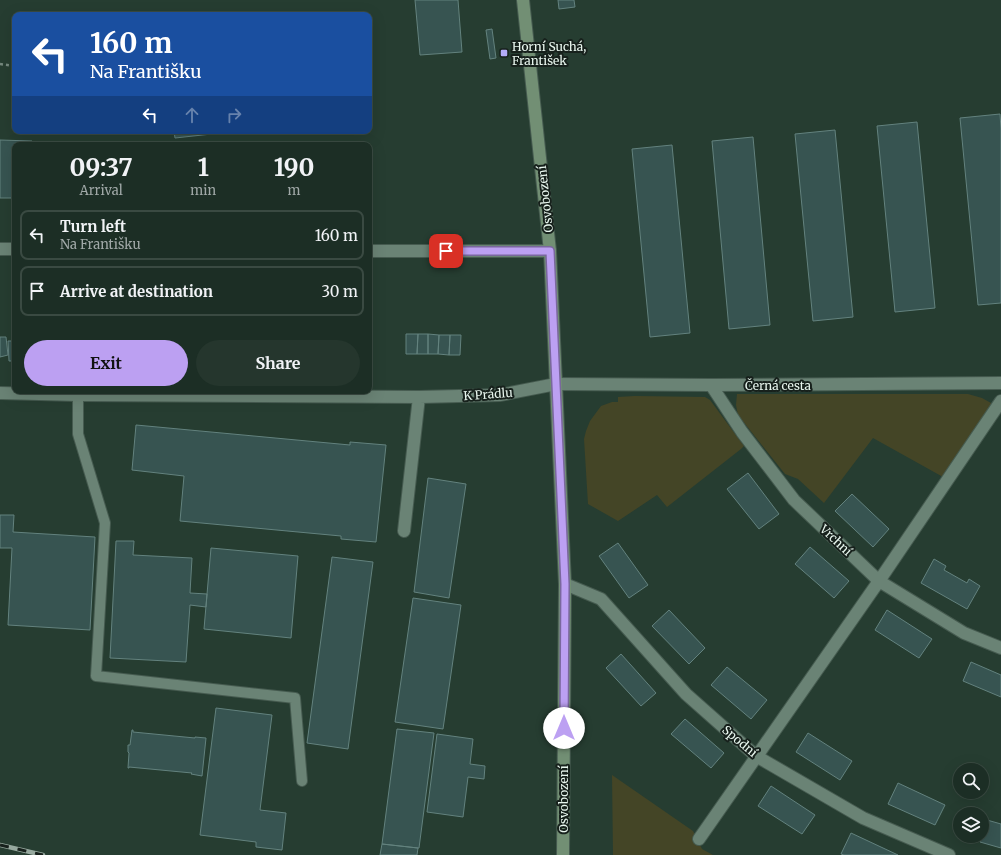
<!DOCTYPE html>
<meta charset="utf-8">
<style>
body{margin:0;font-family:Merriweather,serif;background:#25362d;color:#f1f3f6;height:100vh;display:flex;flex-direction:column;font-size:15px;white-space:nowrap}
*{box-sizing:border-box;margin:0}
p{font-size:13px;color:#a0a8a7}
.icon{flex:none;width:22px;height:22px;fill:none;stroke:currentColor;stroke-width:2;stroke-linecap:round;stroke-linejoin:round}
.map{position:relative;flex:1;overflow:hidden}
.panel{position:absolute;left:12px;top:142px;width:360px;height:252px;display:flex;flex-direction:column;background:#1c2e25;border-radius:8px;box-shadow:0 4px 16px #0002,0 0 0 1px #3a4a42}
.panel>*{flex:none}
.banner{position:absolute;left:12px;top:12px;width:360px;height:122px;border-radius:8px;box-shadow:0 4px 16px #0002,0 0 0 1px #3a4a42;background:#1a4fa0;color:#fff;overflow:hidden}
.buttons{position:absolute;left:953px;top:763px;display:grid;gap:8px}
.buttons a{display:grid;place-items:center;width:36px;height:36px;border-radius:50%;background:#1c2e25;box-shadow:0 4px 16px #0002,0 0 0 1px #3a4a42;font-size:20px}
.pin{position:absolute;display:grid;place-items:center;width:34px;height:34px;color:#fff;margin:-17px;border-radius:8px;box-shadow:0 2px 6px #0006}
.me{position:absolute;width:44px;margin:-22px;rotate:0deg;stroke-linejoin:round;filter:drop-shadow(0 0 3px #0008)}
.turn{display:flex;align-items:center;gap:14px;height:84px;padding:0 12px;font-size:18px}
.turn .icon{width:52px;height:52px;stroke-width:2.5}
.turn b{display:block;font-size:28px;line-height:34px}
.lanes{display:flex;align-items:center;height:38px;padding:0 12px;background:#0003;justify-content:center;gap:20px;direction:ltr}
.lanes .off{opacity:.35}
.eta{display:flex;justify-content:space-evenly;align-items:center;height:68px;text-align:center}
.eta b{font-size:24px;font-weight:700;line-height:28px}
.primary-button{display:flex;gap:8px;margin-top:auto;padding:8px 12px}
.primary-button a{flex:1;height:46px;border-radius:24px;background:#bca0f2;color:#111;font-size:16px;font-weight:700;line-height:46px;text-align:center}
.primary-button a+a{background:#25362d;color:#f1f3f6}
ul{padding:0;list-style:none}
li{display:flex;align-items:center;gap:12px;height:50px;margin:0 8px 6px;padding:0 4px;border:2px solid #3a4a42;border-radius:8px}
li div{flex:1}
li b{display:block;font-size:15px}
li em{font-style:normal}
.map>svg:first-child{display:block}
</style>
<div class="map">
<svg width="1001" height="855" viewBox="0 0 1001 855">
<rect width="100%" height="100%" fill="#263d31"/>
<path fill="#444526" d="M737,394H968L982,398L991,403V408L943,477L873,438L824,503L798,479L785,474L738,415L736,405Z
M635,396L705,397L710,400L744,446L741,449L667,507L657,495L618,521L588,504L584,439L586,431L590,421L601,406L612,402H618V397Z
M612,775L693,831L702,849L713,855H613Z"/>
<path fill="#375451" stroke="#63827e" d="M415,0H458L462,52L420,55Z
M558,0H574L575,7L559,9Z
M492,29L496,58L490,59L486,30Z
M1000,114L1001,129V303L978,305L960,118Z
M917,122L935,308L895,312L877,126Z
M835,130L853,317L813,321L795,134Z
M174,131H239L175,138Z
M753,137L770,325L729,329L712,141Z
M0,140L32,141V145H15V198H0Z
M672,145L690,333L650,337L632,149Z
M406,334H418L417,354H406Z
M418,334H428V354H417Z
M428,334L439,335L438,354H428Z
M439,335H450L449,355L438,354Z
M450,335H461L460,355H449Z
M0,337H6L8,355L0,357Z
M8,341H15V361H9Z
M136,425L350,445V442L386,445L376,542L341,539V536L180,521L184,476L132,470Z
M748,473L779,514L759,529L727,489Z
M428,478L466,484L449,598L414,592Z
M852,494L889,529L873,547L835,511Z
M0,515H14L13,532L95,537L90,630L8,625L12,548H0Z
M116,541H134L133,555L192,558L190,593L207,594L206,607L190,605L186,662L110,658Z
M618,543L648,585L629,598L599,556Z
M810,547L849,581L834,598L795,564Z
M211,548L298,556L291,638L204,629Z
M332,557L373,562L348,749L307,743Z
M934,559L946,566L944,570L967,583L969,579L980,586L967,609L921,583Z
M413,598L461,605L443,729L395,722Z
M669,610L705,648L689,664L652,626Z
M887,610L932,639L919,658L875,630Z
M621,654L656,693L641,706L606,668Z
M971,662L1001,675V697L963,681Z
M727,667L767,700L751,719L711,685Z
M216,708L272,715L260,810L286,813L282,850L256,847V842L200,835Z
M685,719L724,753L711,768L671,734Z
M397,729L434,733L419,848H418L382,844Z
M132,730H133V732L195,738V737L206,738L202,776L191,774L192,773L129,767V768H128L129,753L128,752V745H130Z
M808,733L852,761L840,780L796,752Z
M437,734L473,739L470,764L485,766L484,779L468,777L463,817L427,812Z
M898,783L945,805L935,825L888,804Z
M771,786L815,815L802,834L758,806Z
M987,820L1001,824V848L980,842Z
M851,833L898,855H844L841,854Z
M382,844L418,848L417,855H380Z"/>
<g fill="none" stroke-linecap="round" stroke-linejoin="round">
<defs>
<path id="service" d="M78,395V434L105,523L96,676L295,698L302,781"/>
<path id="minor" d="M0,249H15
M369,251H550
M711,385L742,432L794,500L879,581L964,633L1001,648
M0,393L78,395L419,397L500,395L556,384
M404,531L419,397
M565,584L601,599L686,694L756,756L863,818L949,855
M699,839L879,581L1001,401"/>
<path id="tertiary" d="M556,384L711,385L1001,383"/>
<path id="secondary" d="M523,0L550,251L565,584L563,855"/>
</defs>
<use href="#service" stroke="#465b50" stroke-width="12"/>
<use href="#minor" stroke="#465b50" stroke-width="14"/>
<use href="#tertiary" stroke="#465b50" stroke-width="14"/>
<use href="#secondary" stroke="#465b50" stroke-width="14"/>
<path stroke="#75887e" stroke-width="2.5" stroke-dasharray="3 3" stroke-linecap="butt" d="M0,64L15,66"/>
<use href="#service" stroke="#6a8375" stroke-width="10"/>
<use href="#minor" stroke="#6a8375" stroke-width="12"/>
<use href="#tertiary" stroke="#6a8375" stroke-width="12"/>
<use href="#secondary" stroke="#728f74" stroke-width="12"/>
<defs>
<path id="rail" d="M0,845L43,855"/>
</defs>
<use href="#rail" stroke="#97a99f" stroke-width="4.5"/>
<use href="#rail" stroke="#17211c" stroke-width="3" stroke-dasharray="9" stroke-linecap="butt"/>
</g>
<g fill="none" stroke-linecap="round" stroke-linejoin="round">
<defs>
<path id="route" d="M446,251H550L565,584L564,728"/>
</defs>
<use href="#route" stroke="#7a689d" stroke-width="10"/>
<use href="#route" stroke="#bca0f2" stroke-width="7"/>
</g>
<rect fill="#b4acf9" stroke="#17211c" stroke-width="1.5" x="500" y="49" width="8" height="8" rx="2"/>
<g text-anchor="middle" dominant-baseline="central" stroke-width="4" stroke-linejoin="round" paint-order="stroke">
<g font-size="12" fill="#e8f6ee" stroke="#17211c" text-anchor="start">
<text x="512" y="46">Horní Suchá,<tspan x="512" dy="14">František</tspan></text>
</g>
<g font-size="12" fill="#e8f6ee" stroke="#17211c">
<text transform="translate(545 199) rotate(-96)">Osvobození</text>
<text x="778" y="385">Černá cesta</text>
<text transform="translate(488 394) rotate(-4)">K Prádlu</text>
<text transform="translate(836 540) rotate(43)">Vrchní</text>
<text transform="translate(740 741) rotate(40)">Spodní</text>
<text transform="translate(563 799) rotate(-90)">Osvobození</text>
</g>
</g>
</svg>
<div class="buttons">
<a><svg class="icon" aria-label="search" viewBox="0 0 24 24"><circle cx="10" cy="10" r="6"/><path d="M15 15l6 6"/></svg></a>
<a><svg class="icon" aria-label="layers" viewBox="0 0 24 24"><path d="M12 4l9 5-9 5-9-5zM3 14l9 5 9-5"/></svg></a>
</div>
<div class="pin" style="left:446px;top:251px;background:#d93025"><svg class="icon" aria-label="arrive" viewBox="0 0 24 24"><path d="M6 21V4h12l-3 4 3 4H6"/></svg></div>
<svg class="me" style="left:564px;top:728px" viewBox="-20 -20 40 40"><circle r="19" fill="#fff"/><path d="M0-13L10 11 0 6-10 11z" fill="#bca0f2"/></svg>
<div class="banner">
<div class="turn"><svg class="icon" aria-label="left" viewBox="0 0 24 24"><path d="M17 20v-9H6M10 6l-5 5 5 5"/></svg><div><b>160 m</b>Na Františku</div></div>
<div class="lanes"><svg class="icon" aria-label="left" viewBox="0 0 24 24"><path d="M17 20v-9H6M10 6l-5 5 5 5"/></svg><svg class="icon off" aria-label="ahead" viewBox="0 0 24 24"><path d="M12 20V5M6 11l6-6 6 6"/></svg><svg class="icon off" aria-label="right" viewBox="0 0 24 24"><path d="M7 20v-9h11M14 6l5 5-5 5"/></svg></div>
</div>
<section class="panel">
<div class="eta">
<div><b>09:37</b><p>Arrival</p></div>
<div><b>1</b><p>min</p></div>
<div><b>190</b><p>m</p></div>
</div>
<ul>
<li><svg class="icon" aria-label="left" viewBox="0 0 24 24"><path d="M17 20v-9H6M10 6l-5 5 5 5"/></svg><div><b>Turn left</b><p>Na Františku</p></div><em>160 m</em></li>
<li><svg class="icon" aria-label="arrive" viewBox="0 0 24 24"><path d="M6 21V4h12l-3 4 3 4H6"/></svg><div><b>Arrive at destination</b></div><em>30 m</em></li>
</ul>
<div class="primary-button"><a>Exit</a><a>Share</a></div>
</section>
</div>
